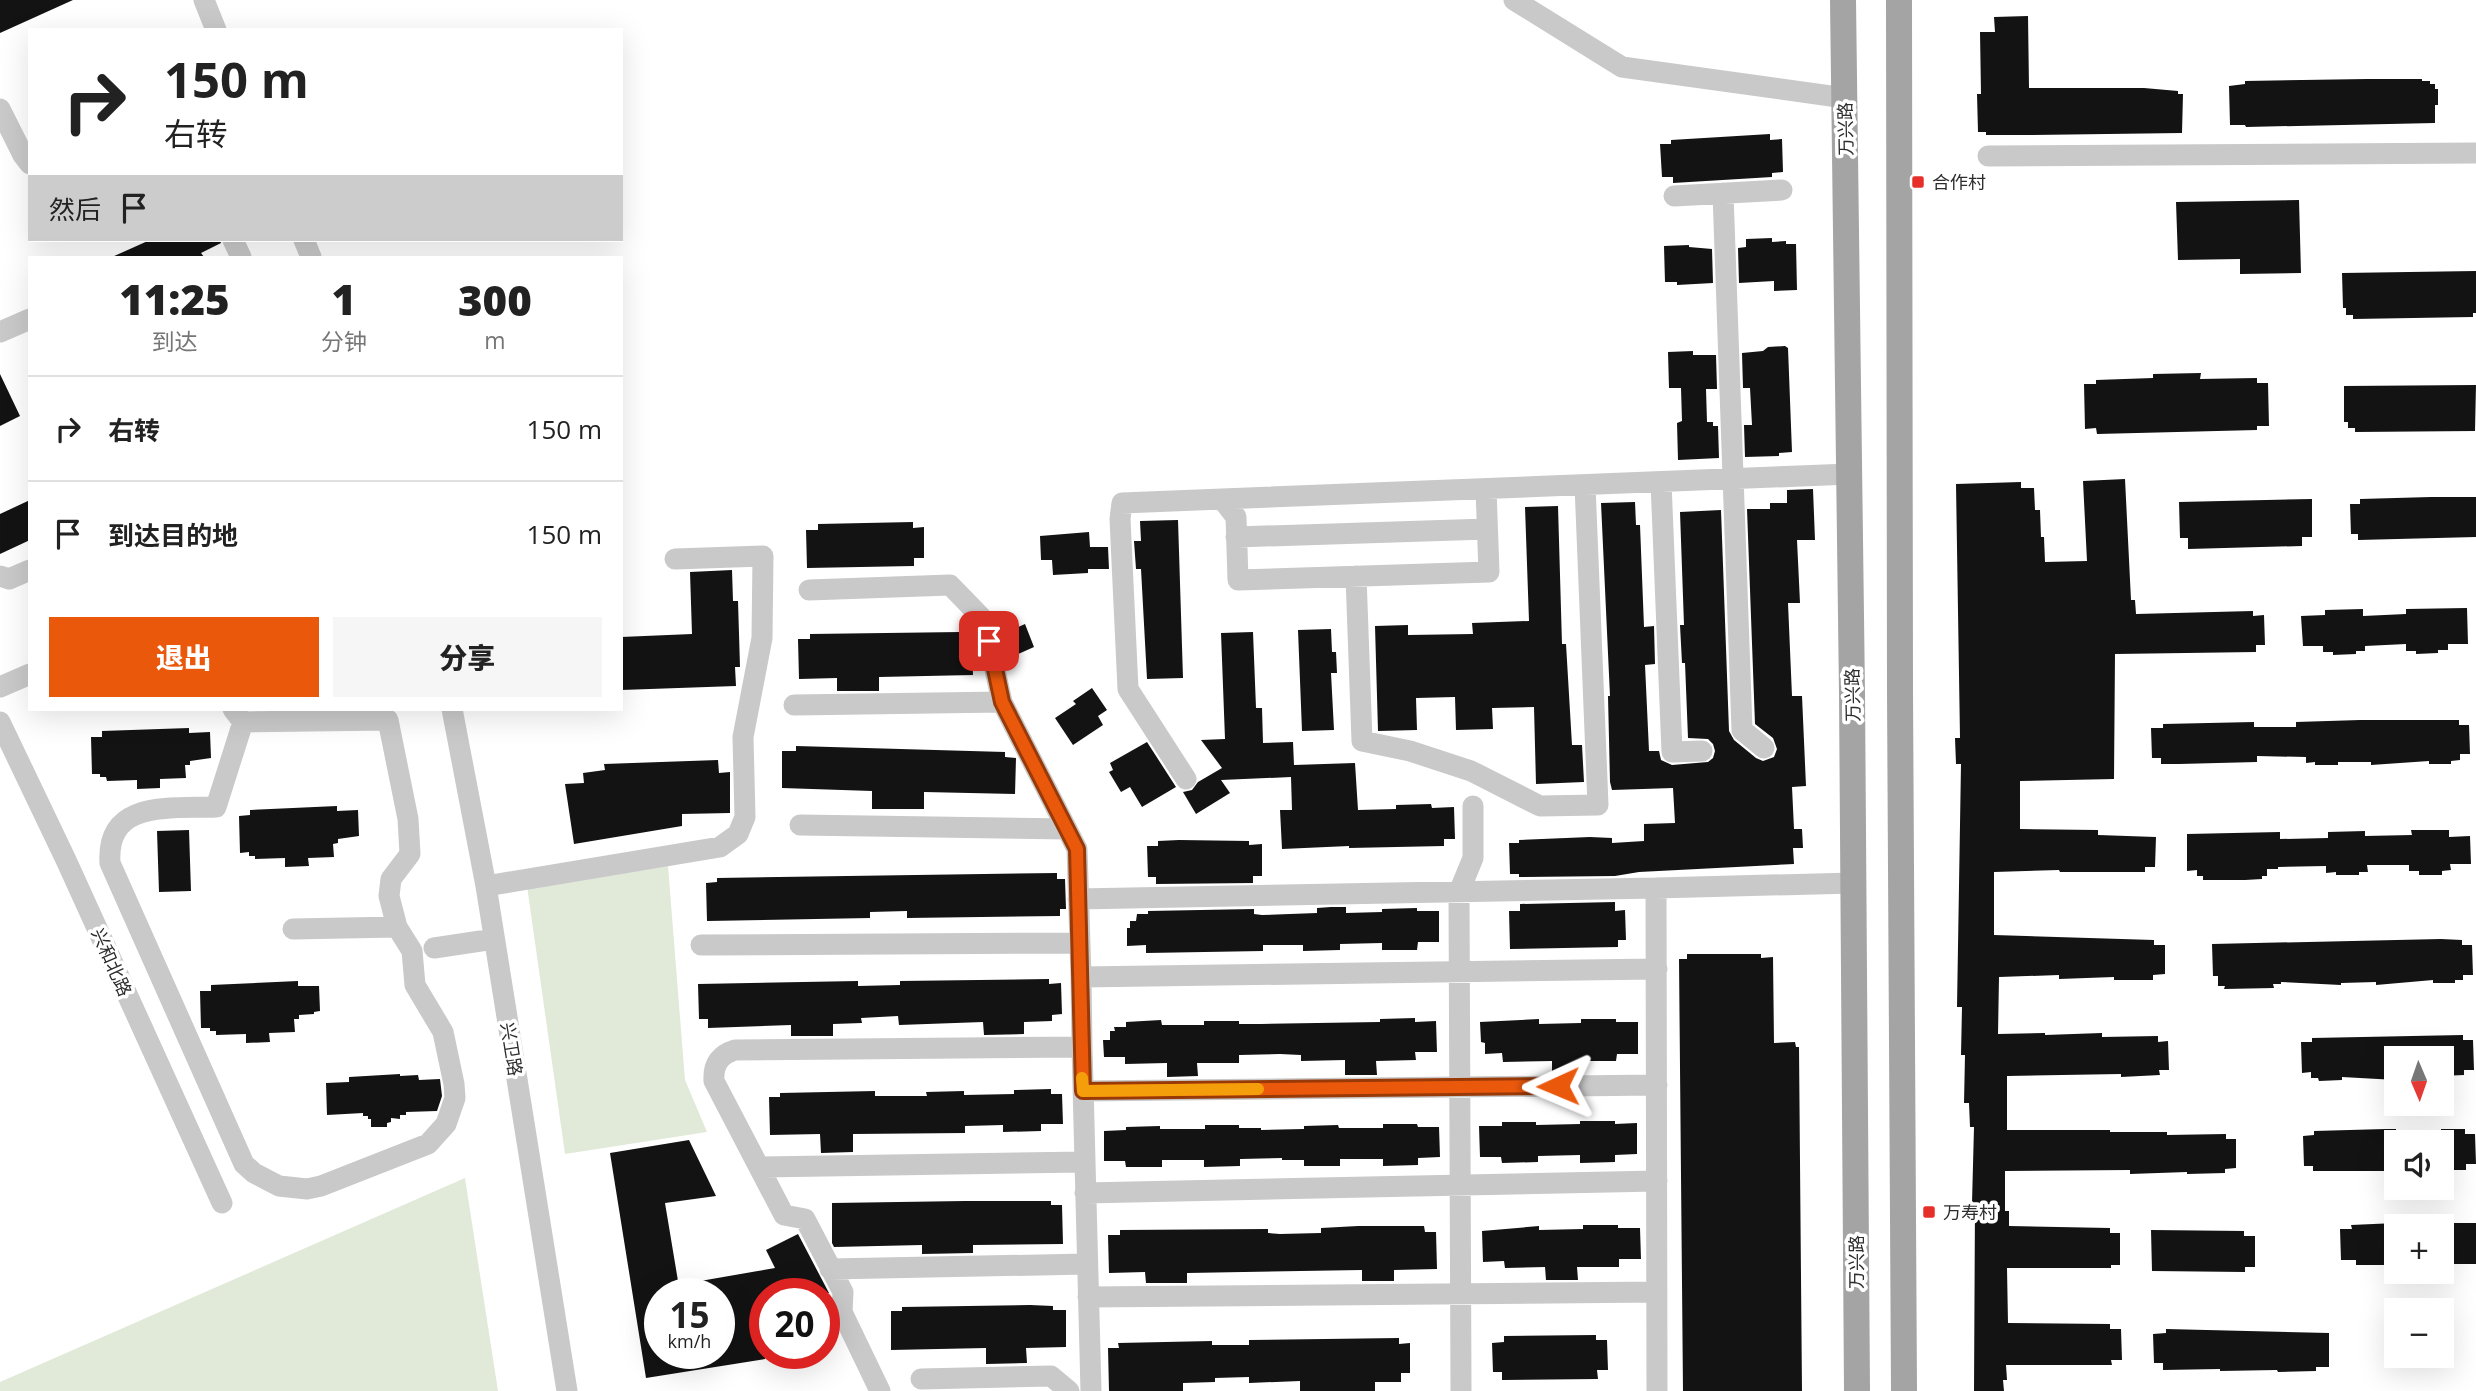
<!DOCTYPE html>
<html lang="zh">
<meta charset="utf-8">
<style>
body{margin:0;font-family:"Open Sans","Noto Sans SC",sans-serif;background:#f6f6f6;color:#222;height:100vh;display:flex;flex-direction:column;font-size:26px;white-space:nowrap}
*{box-sizing:border-box;margin:0}
p{font-size:23px;color:#767676}
.icon{flex:none;width:38px;height:38px;fill:none;stroke:currentColor;stroke-width:2;stroke-linecap:round;stroke-linejoin:round}
.map{position:relative;flex:1;overflow:hidden}
.details{position:absolute;left:28px;top:256px;width:595px;height:455px;display:flex;flex-direction:column;background:#fff;border-radius:0px;box-shadow:0 7px 28px #0002}
.details>*{flex:none}
.hud{position:absolute;left:28px;top:28px;width:595px;height:214px;border-radius:0px;box-shadow:0 7px 28px #0002;background:#fff;color:#222;overflow:hidden}
.needle{width:46px;rotate:178deg}
.buttons{position:absolute;left:2384px;top:1046px;display:grid;gap:14px}
.buttons a{display:grid;place-items:center;width:70px;height:70px;border-radius:0px;background:#fff;box-shadow:0 7px 28px #0002;font-size:35px}
.speed{position:absolute;left:644px;top:1278px;display:flex;gap:14px;font-size:35px;font-weight:700;text-align:center}
.speed>*{display:grid;place-content:center;width:91px;height:91px;border-radius:50%;background:#fff;box-shadow:0 7px 28px #0002;line-height:1}
.speed small{font-size:18px;font-weight:400}
.speed .limit{border:10px solid #d22;background:#fff;color:#111}
.pin{position:absolute;display:grid;place-items:center;width:60px;height:60px;color:#fff;margin:-30px;border-radius:14px;box-shadow:0 4px 10px #0006}
.me{position:absolute;width:77px;margin:-38px;rotate:269deg;stroke-linejoin:round;filter:drop-shadow(0 0 5px #0008)}
.turn{display:flex;align-items:center;gap:24px;height:147px;padding:0 21px;font-size:32px}
.turn .icon{width:91px;height:91px;stroke-width:2.5}
.turn b{display:block;font-size:49px;line-height:60px}
.then{display:flex;align-items:center;height:66px;padding:0 21px;background:#0003;gap:14px;font-size:26px}
.eta{display:flex;justify-content:space-evenly;align-items:center;height:119px;text-align:center}
.eta b{font-size:42px;font-weight:800;line-height:49px}
.button{display:flex;gap:14px;margin-top:auto;padding:14px 21px}
.button a{flex:1;height:80px;border-radius:0px;background:#ea580c;color:#fff;font-size:28px;font-weight:800;line-height:80px;text-align:center}
.button a+a{background:#f6f6f6;color:#222}
ul{padding:0;list-style:none}
li{display:flex;align-items:center;gap:21px;height:105px;padding:0 21px;border-top:2px solid #e0e0e0}
li div{flex:1}
li b{display:block;font-size:26px}
li em{font-style:normal}
.map>svg:first-child{display:block}
</style>
<div class="map">
<svg width="2476" height="1391" viewBox="0 0 2476 1391">
<rect width="100%" height="100%" fill="#fff"/>
<path fill="#e1ead9" d="M668,866L685,1080L707,1132L565,1154L527,886Z
M465,1178L498,1391H0V1382Z"/>
<path fill="#131313" d="M0,0H73L0,33Z
M2028,16L2029,88H2144L2178,91V94H2183L2182,133L2031,135H1986V132H1978L1977,94H1981L1980,32H1995L1994,17Z
M2367,79H2422V81H2430V84H2435V89H2438V105H2435V123L2246,127L2245,125H2230L2229,86L2245,84V81Z
M1770,134V140L1782,139L1783,172L1772,173V177L1673,183V177H1662L1660,144H1671V140Z
M2299,200L2301,273L2240,274V259L2178,260L2176,202Z
M1772,238V242L1786,241V244H1796L1797,290L1774,291V281L1739,283L1738,248L1746,247V239Z
M150,240H220L221,243L201,253L204,257H112Z
M1689,245V247L1712,249L1713,283L1677,285V282H1665L1664,246Z
M2476,271V313H2473V317L2353,319V315H2346V308H2343L2342,273Z
M1785,346L1788,348L1792,452L1779,453V456L1745,457L1744,425H1752L1750,388H1743L1742,353L1763,351L1768,347Z
M1693,351V355H1716L1717,389H1706L1707,422H1713V426H1718L1719,458L1678,460L1677,423L1682,421L1681,388H1669L1668,352Z
M2201,373L2200,379L2257,378V383H2268L2269,426H2257V430L2097,434L2096,428L2085,429L2084,384H2096V380L2153,378V374Z
M0,374L20,416L0,426Z
M2476,385L2475,431L2355,432V428H2348V422H2344V386Z
M2125,479L2131,600H2135L2136,614L2253,611V616L2264,615L2265,645H2256V652L2115,654L2114,779L2020,781V829L2098,830V835L2156,837L2155,867H2145V872H2060L2059,870L1994,872V935L2154,940V945H2165V974L2153,975V980H2114V977L2059,979V975L1999,977L1998,1034L2045,1033V1035L2102,1033V1037L2158,1036V1042L2168,1041L2169,1070H2159L2160,1075L2121,1077V1074L2007,1076V1130H2110V1132H2167V1135L2226,1134V1139H2236V1168L2225,1169V1173L2187,1174V1172L2130,1174V1170L2005,1171V1211H2009V1226L2110,1228V1233H2120V1265H2111V1268H2007L2008,1323L2110,1324V1329H2121L2122,1360H2111L2112,1365H2006L2007,1380H2003L2004,1391H1974L1975,1203H1972L1974,1127H1970L1969,1103H1964L1965,1055H1961L1962,1007H1957L1961,764H1956L1955,738H1960L1956,484L2021,482V488H2034L2035,510H2040L2041,537H2044L2045,562L2087,561L2083,481Z
M1813,489L1815,540H1797L1800,603H1788L1792,696H1802L1806,786L1792,787L1794,829H1802L1803,848H1793L1794,864L1639,872L1615,876L1519,877V874H1510L1509,843H1519V840L1590,837L1612,838V843L1644,841V824L1675,823L1673,788L1612,790L1610,782L1608,696H1610L1601,503L1635,502L1636,525H1640L1644,627L1654,626L1655,664L1645,665L1649,751H1659L1661,760L1672,765L1708,762L1713,758L1715,751L1713,744L1708,739L1688,738L1685,663H1682L1680,625H1684L1680,512L1721,510L1729,731L1734,740L1756,758L1763,761L1774,757L1777,749L1773,738L1755,724L1747,509H1770V503H1787V490Z
M2431,497H2476V537L2358,540V534H2351L2350,504H2360V499Z
M2312,499V537H2302V546L2188,549V538H2180L2179,502Z
M30,500V540L0,554V514Z
M1558,506L1562,644H1566L1572,745H1582L1584,782L1536,784L1534,707L1492,708L1493,729L1456,730L1455,697L1416,698L1417,730L1378,731L1375,626L1408,625V635L1473,634L1472,623L1529,621L1525,507Z
M1178,520L1183,678L1147,679L1141,569H1136L1134,541H1141L1140,521Z
M913,522V528L924,527V558H914V566L807,568L806,530H818V524Z
M1089,532L1090,547H1108L1109,569H1088V573L1053,575L1052,560H1041L1040,536Z
M732,570L733,601H738L740,667H735L736,686L621,690V637L692,634L690,572Z
M2467,608L2468,644H2448V650H2438V653L2416,654V651H2406V644L2365,646V651H2356V654L2333,655V652H2323V646H2303L2301,616L2325,615V610L2363,609V616L2406,614V609Z
M1025,624L1034,647L1016,655L1007,632Z
M1331,629L1332,652H1336L1337,673H1331L1334,730L1302,731L1298,630Z
M961,632V638H972L973,675L879,677V691H837V678L799,679L798,639H810V634Z
M1253,632L1256,708H1262L1263,743L1293,742L1294,765L1355,763L1358,810L1396,809V805L1431,804L1432,808L1454,807L1455,839H1444V846L1349,848V846L1282,849L1280,810H1292L1291,777L1221,780L1230,793L1196,814L1183,792L1192,790L1198,782L1222,768L1201,740L1225,739L1221,633Z
M1092,688L1107,710L1098,716L1103,725L1073,745L1055,718L1076,704L1073,701Z
M2360,720H2459V725H2469L2470,754H2460V760L2451,761V764H2429V761L2371,765V762H2338V765H2315V762L2306,763V757L2257,756V762L2179,764H2161V758H2152L2151,728H2163V724L2254,722V727H2296V722Z
M189,728V733L210,732L211,758L190,761V765H185L186,778L160,779V788L137,789V780L107,781L106,777H100V774H92L91,737H102V731Z
M1147,742L1176,787L1142,807L1130,787L1121,792L1109,772L1113,770L1110,763Z
M796,746L1005,752V757L1016,758L1015,794L924,792V809H872V791L782,788V751H796Z
M718,760L719,773L730,772V813L682,814V826L574,844L565,784L584,783L583,773L605,770L604,764Z
M337,806V811L358,810L359,836L338,839V843L333,844L334,857L308,858L309,866L285,867V858L255,859V856H249V852L240,853L239,816L250,815V810Z
M189,830L191,891L159,892L157,831Z
M2411,830H2449V837L2470,836L2471,864H2450L2451,870L2442,871V875H2419V871H2409V865H2367L2368,872H2359V875H2336V872L2326,873V866L2278,867V869H2267V876H2262V879L2245,880H2203V876H2197V870L2187,871V834L2280,832V839L2328,838V832L2365,831V836L2412,835Z
M1179,840L1249,841V845L1262,844V876H1253V883L1156,884V877H1148L1147,846H1158V841Z
M1057,873V879H1065L1066,909H1060V916L907,918V911L870,912V918L707,921L706,883L717,882V878Z
M1615,902V911L1625,910L1626,940H1618V947L1510,949L1509,911H1520V904Z
M1331,907H1346V913L1382,912V909L1417,908V911H1439V942H1418L1417,950H1382V943L1340,944V950L1303,951V945H1263V951L1146,953V945L1127,946V928H1130V921H1136L1137,914H1148V911L1254,909V914L1262,915L1317,913V908Z
M2441,939L2462,940V945H2472L2473,975H2463V980H2455V983H2433V980L2376,985V982L2341,983V985L2281,982V984H2273L2274,988L2224,989L2225,986H2218V976H2213L2212,944Z
M1687,954H1761V958L1773,957L1774,1043L1795,1042L1796,1047H1799L1802,1391H1683L1679,959H1687Z
M1049,979V984L1061,983L1062,1014L1052,1015V1021L1024,1022V1034L984,1035L983,1022L899,1025L898,1016L861,1018L862,1023L833,1024V1036H791V1025L708,1028V1019H699L698,984L858,981V986L900,985V981Z
M298,981V986H319L320,1011L314,1012V1014L299,1015V1019H294L295,1032L269,1033L270,1042L246,1043V1034L216,1035V1031H210V1028H201L200,991H211V985Z
M1415,1018V1022L1436,1021L1437,1052H1415L1416,1060L1376,1061L1377,1075H1345V1060L1301,1061V1055L1280,1054L1239,1055V1063H1197L1198,1076L1167,1077V1063L1125,1064V1057H1104L1103,1040H1110V1031H1115L1114,1027H1126V1022L1161,1020L1162,1025H1204V1021H1239V1024H1261L1380,1022V1019Z
M1539,1019V1024L1581,1023V1019H1616V1022H1638V1054H1617L1616,1061H1583V1073H1552V1061L1503,1062L1502,1053L1485,1054V1043L1481,1042L1480,1022Z
M2463,1035V1040H2473L2474,1070H2464V1075L2441,1076V1059H2396V1080L2342,1077V1080L2319,1081L2318,1078H2311V1072L2302,1073L2301,1042H2312V1038Z
M400,1074V1076L418,1075L419,1080L440,1079L442,1096L437,1111L406,1112V1115H400V1119L391,1118V1122L387,1123V1127H371V1119H368V1116H363V1113L327,1115L326,1083L349,1082V1077Z
M1051,1089V1094H1062L1063,1124H1041V1131L1003,1132V1125L965,1126V1133L853,1134V1152L821,1153L820,1134L770,1135L769,1097H780V1093L875,1091V1096H927L926,1092L964,1091V1095L1014,1094V1090Z
M1580,1121H1615V1124L1637,1123V1154L1615,1155V1162L1580,1163V1155L1538,1156V1162L1502,1163L1501,1157H1480L1479,1126H1502V1122H1536V1125L1580,1124Z
M1383,1124H1417L1418,1127H1439L1440,1157L1418,1158V1165L1383,1166V1159H1340V1166H1304V1160H1282V1158L1240,1159V1166L1204,1167V1160H1162V1167H1126L1125,1161H1104V1131L1126,1130V1127L1160,1126V1129H1205V1125H1239V1128H1261V1130L1304,1129V1126L1338,1125L1339,1128H1383Z
M2385,1129H2396V1171H2313V1166H2304L2303,1136L2314,1135V1131Z
M2441,1129H2465V1134H2475L2476,1164H2466V1170H2441Z
M689,1140L716,1196L665,1203L680,1293H660V1353H719V1293H684L683,1284L775,1268L766,1250L798,1234L829,1293H765V1359L646,1378L610,1153Z
M965,1201H1051V1205H1062L1063,1244L973,1245V1253L922,1254V1245L834,1247L832,1243V1203Z
M2396,1223V1259L2385,1260V1265H2356V1260H2341L2340,1229H2352L2351,1225Z
M2441,1223H2476V1264H2441Z
M1583,1225H1618V1228H1640L1641,1259H1619V1267H1577L1578,1280H1546L1545,1267L1505,1268L1504,1261L1483,1262L1482,1231L1539,1226V1230L1583,1229Z
M1358,1226H1424L1425,1232H1436L1437,1269L1394,1270V1281H1362V1270L1187,1273V1283H1146L1145,1272L1109,1273L1108,1235H1120V1230L1268,1229V1233L1280,1234L1321,1233V1228Z
M2151,1230L2244,1231V1236H2255V1267H2245V1272L2152,1271Z
M1030,1305L1053,1306V1310H1066V1347L1026,1348L1027,1363L986,1364V1348L891,1350V1311H902V1307Z
M2166,1329L2329,1333V1367H2316V1371L2278,1372L2277,1370L2220,1371V1369L2163,1370V1363H2154L2153,1334L2166,1333Z
M1596,1335V1340H1607L1608,1370H1597L1598,1379L1502,1380V1372H1493L1492,1343L1504,1342V1336Z
M1399,1338V1344L1410,1343V1373H1401V1382H1375V1391H1300V1381L1249,1383V1377L1215,1378V1382L1183,1383V1391H1109L1108,1348H1119L1118,1343L1212,1341V1345H1249V1340Z"/>
<g fill="none" stroke-linecap="round" stroke-linejoin="round">
<path stroke="#c9c9c9" stroke-width="21" d="M204,0L216,30
M1514,0L1622,67L1845,98
M0,109L23,155L30,164
M1988,156L2476,153
M1723,193L1742,730L1764,748
M1674,196L1782,190
M233,240L241,257
M304,240L311,257
M0,332L30,319
M1661,482L1672,752L1702,751
M1222,499L1236,517L1238,580L1489,572L1486,489
M1236,537L1487,529
M0,576L9,579L30,570
M1356,576L1362,741L1410,751L1471,771L1540,806L1598,805L1585,485
M809,590L950,585L984,620L1002,702L1077,849L1081,977
M0,687L30,674
M794,705L1002,702
M233,709L243,722L388,720L408,819L410,854L391,879L389,896L397,927L412,951L415,985L443,1032L454,1084L455,1098L446,1124L428,1144L321,1186L307,1189L279,1186L254,1173L244,1164L110,863C106,799 171,809 216,807L243,722
M452,709L486,886L567,1391
M0,722L66,860L222,1203
M1186,779L1128,689L1120,519L1122,503L1850,474
M800,825L1067,829
M486,886L720,847L738,834L745,817L743,737L762,638L763,556L675,559
M1078,899L1656,888
M293,929L397,927
M701,945L1080,943
M434,948L494,939
M1082,1047L1081,977L1657,969
M1083,1091L1657,1085
M759,1167L1085,1162
M1085,1193L1657,1181
M830,1269L1087,1264
M1088,1297L1657,1292
M921,1379L1051,1376L1069,1391
M880,1391L842,1312L843,1292L805,1219L784,1215L714,1081C713,1065 719,1055 735,1050L1082,1047L1091,1391
M1461,1391L1459,892L1473,858V806
M1657,1391L1656,888L1854,883"/>
<path stroke="#a4a4a4" stroke-width="26" d="M1843,0L1852,693L1857,1391
M1899,0L1900,692L1904,1391"/>
</g>
<g fill="none" stroke-linecap="round" stroke-linejoin="round">
<defs>
<path id="route" d="M989,641L1002,702L1077,849L1083,1091L1558,1086"/>
</defs>
<use href="#route" stroke="#983908" stroke-width="18"/>
<use href="#route" stroke="#ea580c" stroke-width="12"/>
<path stroke="#f59e0b" stroke-width="12" d="M1082,1078L1083,1091L1258,1089"/>
</g>
<g fill="#e72f2a" stroke="#fff" stroke-width="2.5">
<rect x="1911" y="175" width="14" height="14" rx="3.5"/>
<rect x="1922" y="1205" width="14" height="14" rx="3.5"/>
</g>
<g text-anchor="middle" dominant-baseline="central" stroke-width="7" stroke-linejoin="round" paint-order="stroke">
<g font-size="18" fill="#2c2c2c" stroke="#fff">
<text transform="translate(1845 129) rotate(-91)">万兴路</text>
<text transform="translate(1852 695) rotate(-91)">万兴路</text>
<text transform="translate(112 962) rotate(66)">兴和北路</text>
<text transform="translate(512 1049) rotate(81)">兴卫路</text>
<text transform="translate(1856 1262) rotate(-90)">万兴路</text>
</g>
<g font-size="18" fill="#2c2c2c" stroke="#fff" text-anchor="start">
<text x="1932" y="182">合作村</text>
<text x="1943" y="1212">万寿村</text>
</g>
</g>
</svg>
<div class="buttons">
<a><svg class="needle" viewBox="-14 -14 28 28"><path d="M0-13l5 13h-10z" fill="#e53935"/><path d="M0 13l5-13h-10z" fill="#767676"/></svg></a>
<a><svg class="icon" aria-label="sound" viewBox="0 0 24 24"><path d="M4 9h4l5-4v14l-5-4H4zM17 9q2 3 0 6"/></svg></a>
<a>+</a>
<a>−</a>
</div>
<div class="speed"><div>15<small>km/h</small></div><div class="limit">20</div></div>
<div class="pin" style="left:989px;top:641px;background:#d93025"><svg class="icon" aria-label="arrive" viewBox="0 0 24 24"><path d="M6 21V4h12l-3 4 3 4H6"/></svg></div>
<svg class="me" style="left:1558px;top:1086px" viewBox="-20 -20 40 40"><path d="M0-17L14 15 0 8-14 15z" fill="#ea580c" stroke="#fff" stroke-width="4"/></svg>
<div class="hud">
<div class="turn"><svg class="icon" aria-label="right" viewBox="0 0 24 24"><path d="M7 20v-9h11M14 6l5 5-5 5"/></svg><div><b>150 m</b>右转</div></div>
<div class="then">然后<svg class="icon" aria-label="arrive" viewBox="0 0 24 24"><path d="M6 21V4h12l-3 4 3 4H6"/></svg></div>
</div>
<section class="details">
<div class="eta">
<div><b>11:25</b><p>到达</p></div>
<div><b>1</b><p>分钟</p></div>
<div><b>300</b><p>m</p></div>
</div>
<ul>
<li><svg class="icon" aria-label="right" viewBox="0 0 24 24"><path d="M7 20v-9h11M14 6l5 5-5 5"/></svg><div><b>右转</b></div><em>150 m</em></li>
<li><svg class="icon" aria-label="arrive" viewBox="0 0 24 24"><path d="M6 21V4h12l-3 4 3 4H6"/></svg><div><b>到达目的地</b></div><em>150 m</em></li>
</ul>
<div class="button"><a>退出</a><a>分享</a></div>
</section>
</div>
